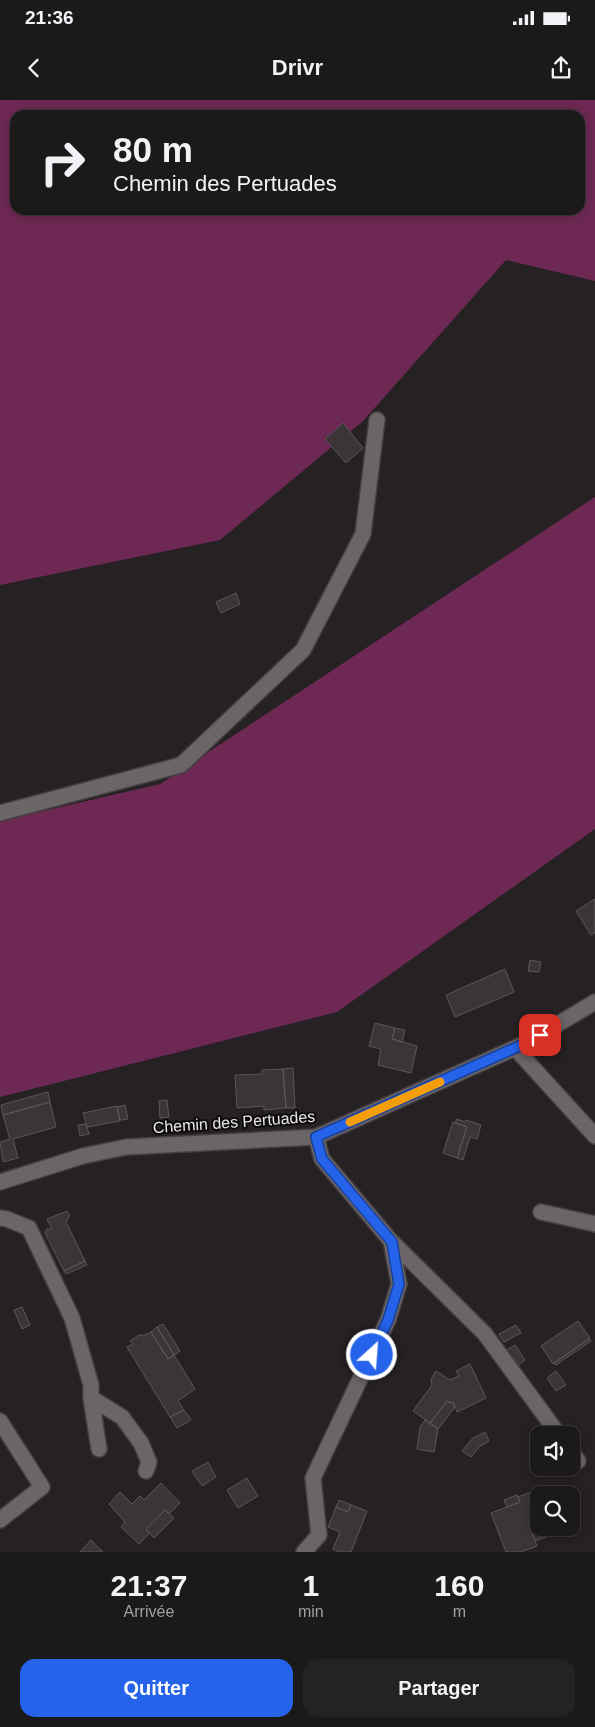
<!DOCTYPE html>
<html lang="fr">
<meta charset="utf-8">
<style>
body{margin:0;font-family:Arial,sans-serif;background:#252223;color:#f1f3f6;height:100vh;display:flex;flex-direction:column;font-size:19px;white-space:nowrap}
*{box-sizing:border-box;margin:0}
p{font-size:16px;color:#a0a0a2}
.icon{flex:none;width:28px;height:28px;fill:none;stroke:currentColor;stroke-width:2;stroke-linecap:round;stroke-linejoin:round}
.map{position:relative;height:1452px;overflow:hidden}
.details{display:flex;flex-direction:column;background:#1c191a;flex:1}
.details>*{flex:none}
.guide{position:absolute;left:10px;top:10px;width:575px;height:105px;border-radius:15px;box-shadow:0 2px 12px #0003,0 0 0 1px #3a3839;background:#1c191a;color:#f1f3f6;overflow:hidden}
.buttons{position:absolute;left:530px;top:1326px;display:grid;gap:10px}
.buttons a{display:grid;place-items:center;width:50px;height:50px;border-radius:10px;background:#1c191a;box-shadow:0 2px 12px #0003,0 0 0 1px #3a3839;font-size:25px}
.pin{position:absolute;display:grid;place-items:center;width:42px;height:42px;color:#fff;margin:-21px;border-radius:10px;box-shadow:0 2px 8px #0006}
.me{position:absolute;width:55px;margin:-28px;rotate:26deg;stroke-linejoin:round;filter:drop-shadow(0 0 4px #0008)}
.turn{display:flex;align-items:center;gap:18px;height:105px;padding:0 20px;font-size:22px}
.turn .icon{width:65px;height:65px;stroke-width:2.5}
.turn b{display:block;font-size:35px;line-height:42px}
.eta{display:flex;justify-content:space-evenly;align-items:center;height:85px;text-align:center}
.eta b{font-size:30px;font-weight:600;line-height:35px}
.action{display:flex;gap:10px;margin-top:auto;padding:10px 20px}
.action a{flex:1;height:58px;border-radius:15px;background:#2563eb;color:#fff;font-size:20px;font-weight:600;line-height:58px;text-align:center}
.action a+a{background:#252223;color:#f1f3f6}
.status{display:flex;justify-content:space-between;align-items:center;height:35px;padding:0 25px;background:#1c191a;direction:ltr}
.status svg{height:14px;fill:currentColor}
header{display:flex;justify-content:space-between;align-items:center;height:65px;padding:0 20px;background:#1c191a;font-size:22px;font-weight:600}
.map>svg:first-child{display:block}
</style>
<div class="status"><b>21:36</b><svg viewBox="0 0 49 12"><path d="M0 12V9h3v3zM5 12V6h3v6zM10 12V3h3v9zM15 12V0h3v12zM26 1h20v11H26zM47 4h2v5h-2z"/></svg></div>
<header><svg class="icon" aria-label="back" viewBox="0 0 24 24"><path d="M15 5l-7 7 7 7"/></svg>Drivr<svg class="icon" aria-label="share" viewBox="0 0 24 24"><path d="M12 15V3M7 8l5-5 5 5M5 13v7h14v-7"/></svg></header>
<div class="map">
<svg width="595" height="1452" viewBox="0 0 595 1452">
<rect width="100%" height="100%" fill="#262123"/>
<path fill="#6d2953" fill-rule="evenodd" d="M0,0H595V181L506,160L363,321L220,440L0,485ZM15,15H580V110H15Z
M595,397V729L337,912L0,997V721L160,684Z"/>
<path fill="#3b3538" stroke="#5b5659" d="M343,323L363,348L346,363L325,339Z
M236,493L240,504L221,513L216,502Z
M595,799V833L591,835L576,811Z
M530,860L541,862L539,872L528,871Z
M505,869L514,892L455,917L446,895Z
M375,923L395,928L392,939L417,946L411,973L378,965L381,949L369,946Z
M395,928L405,930L402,942L392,939Z
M293,968L295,1008H286L283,969Z
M283,969L286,1008L264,1010V1006L237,1008L235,975L262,974V970Z
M48,992L50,1002L3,1015L1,1005Z
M167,1000L169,1017L160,1018L159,1001Z
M50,1002L56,1027L13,1039L18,1058L3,1062L0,1042L10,1039L3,1015Z
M125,1005L128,1019L120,1020L117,1007Z
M117,1006L120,1021L87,1027L83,1013Z
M457,1019L465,1022L466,1020L481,1025L477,1039L470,1037L463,1060L457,1058L467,1027L455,1023Z
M453,1022L467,1027L457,1058L443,1053Z
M86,1024L89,1034L80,1036L78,1025Z
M67,1111L70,1116L66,1122L85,1161L64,1171L45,1133L47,1129H52L47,1119Z
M85,1161L87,1165L66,1174L64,1171Z
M22,1207L30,1225L22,1229L14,1210Z
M578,1221L590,1238L553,1264L541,1246Z
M163,1224L180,1251L174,1255L157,1227Z
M516,1225L521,1233L504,1242L499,1234Z
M157,1227L174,1255L168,1259L151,1232Z
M151,1232L168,1259L174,1255L195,1289L178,1301L184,1310L170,1317L127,1247L133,1244L130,1241L141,1234L143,1236Z
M589,1239L591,1241L556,1265L554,1263Z
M515,1245L525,1260L519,1265L507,1250Z
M470,1264L486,1298L457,1312L453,1302L451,1303L447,1301L430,1323L413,1311L432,1285L431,1279L436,1271L450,1280L459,1276L456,1271Z
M556,1271L566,1285L556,1291L547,1278Z
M447,1301L451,1303L453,1302L455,1307L438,1329L430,1323Z
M184,1310L191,1320L177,1328L170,1317Z
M425,1320L438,1329L434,1352L417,1349L420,1327Z
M485,1332L489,1341L480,1346L471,1357L462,1351L473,1338Z
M208,1362L216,1377L202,1386L192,1371Z
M247,1378L258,1396L238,1408L227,1390Z
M161,1383L180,1403L169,1414L165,1410L146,1429L150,1433L139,1444L121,1427L125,1422L109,1404L120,1392L132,1404L140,1396L144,1400Z
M548,1386L551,1395H539V1423L529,1426L537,1446L521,1452H506L491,1413L520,1402L518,1397Z
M517,1395L520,1402L507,1407L504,1400Z
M339,1400L351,1405L348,1412L336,1407Z
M351,1405L367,1411L351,1452H339L333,1449L340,1432L328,1427L336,1407L348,1412Z
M165,1410L174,1418L154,1438L146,1429Z
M539,1423V1428H549L552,1435L535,1441L529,1426Z
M91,1440L103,1452H80Z"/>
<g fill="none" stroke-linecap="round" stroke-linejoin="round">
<defs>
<path id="minor" d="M0,713L181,665L303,550L363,434L377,320
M515,948L595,1036
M316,1037L322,1059L391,1141L485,1234L559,1335
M0,1082L83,1056L126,1047L316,1037L526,943L595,902
M541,1112L595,1124
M0,1118L7,1119L29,1128L72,1218L91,1285V1298L99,1349
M91,1298L122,1317L141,1343L149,1362L146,1371
M0,1321L42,1387L0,1420
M571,1351L578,1361
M304,1452L319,1435L313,1378L388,1220L399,1184L391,1141"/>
</defs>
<use href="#minor" stroke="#433f41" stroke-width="18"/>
<use href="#minor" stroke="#6b6568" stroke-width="15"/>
</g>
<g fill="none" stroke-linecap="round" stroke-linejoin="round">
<defs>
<path id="route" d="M372,1255L388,1220L399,1184L392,1142L322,1059L316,1037L526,943L540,935"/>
</defs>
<use href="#route" stroke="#184099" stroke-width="12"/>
<use href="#route" stroke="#2563eb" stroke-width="9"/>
<path stroke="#f59e0b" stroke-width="9" d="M350,1022L440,982"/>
</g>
<g text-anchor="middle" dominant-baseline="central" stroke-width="4" stroke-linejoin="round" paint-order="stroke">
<g font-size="16" fill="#e9e6e7" stroke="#0d0b0c">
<text transform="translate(234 1022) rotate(-4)">Chemin des Pertuades</text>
</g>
</g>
</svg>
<div class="buttons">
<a><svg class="icon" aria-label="sound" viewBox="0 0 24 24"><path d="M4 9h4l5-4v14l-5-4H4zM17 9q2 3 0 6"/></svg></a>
<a><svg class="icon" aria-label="search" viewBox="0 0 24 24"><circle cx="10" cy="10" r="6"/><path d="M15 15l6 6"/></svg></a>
</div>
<div class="pin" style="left:540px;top:935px;background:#d93025"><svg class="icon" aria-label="arrive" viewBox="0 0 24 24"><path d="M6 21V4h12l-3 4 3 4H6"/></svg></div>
<svg class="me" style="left:372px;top:1255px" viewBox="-20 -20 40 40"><circle r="17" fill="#2563eb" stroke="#fff" stroke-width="3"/><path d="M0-11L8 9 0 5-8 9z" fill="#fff"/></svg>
<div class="guide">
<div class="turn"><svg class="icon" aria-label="right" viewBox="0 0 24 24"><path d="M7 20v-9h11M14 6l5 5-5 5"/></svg><div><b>80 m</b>Chemin des Pertuades</div></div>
</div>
</div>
<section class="details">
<div class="eta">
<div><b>21:37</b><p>Arrivée</p></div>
<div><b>1</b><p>min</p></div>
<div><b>160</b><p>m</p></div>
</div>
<div class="action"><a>Quitter</a><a>Partager</a></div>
</section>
